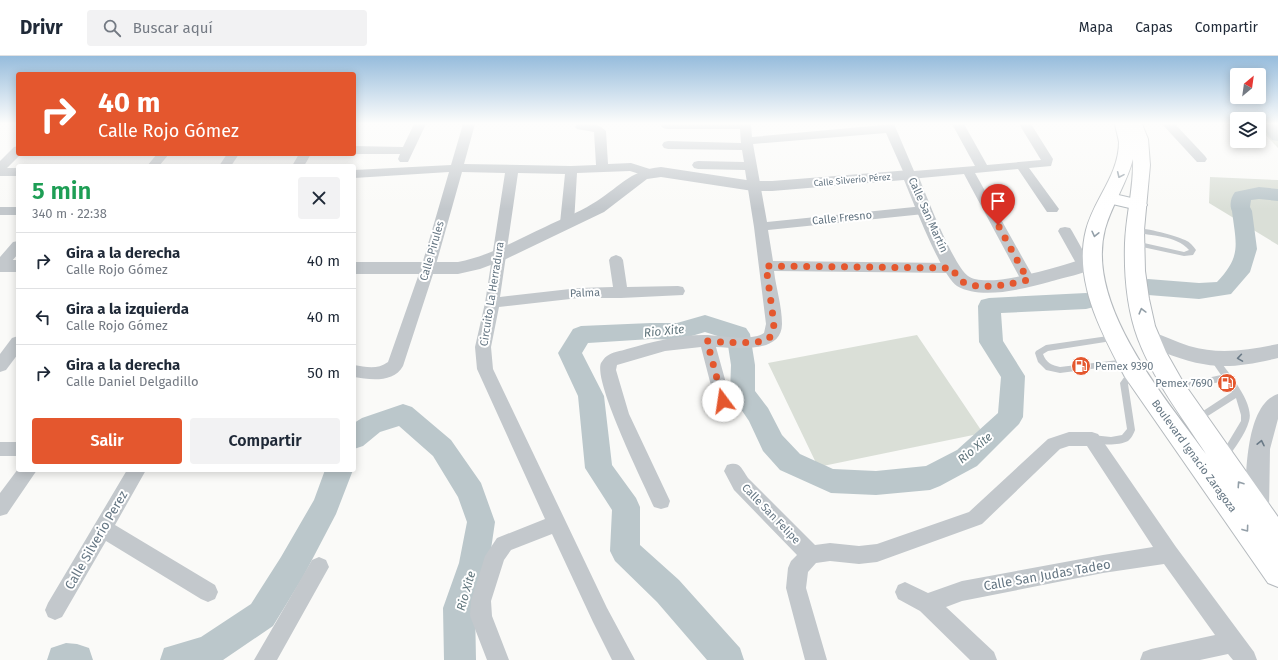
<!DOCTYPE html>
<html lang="es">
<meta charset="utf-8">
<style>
body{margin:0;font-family:"Fira Sans",sans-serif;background:#f2f2f3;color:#1f2937;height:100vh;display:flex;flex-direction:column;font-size:15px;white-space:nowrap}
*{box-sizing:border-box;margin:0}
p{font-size:13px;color:#747a83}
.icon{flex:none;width:22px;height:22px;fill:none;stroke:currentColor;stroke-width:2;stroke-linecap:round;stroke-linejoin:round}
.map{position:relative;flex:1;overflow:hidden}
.drawer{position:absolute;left:16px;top:108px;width:340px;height:308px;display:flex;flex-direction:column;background:#fff;border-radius:4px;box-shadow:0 2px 10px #0003}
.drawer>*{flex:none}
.top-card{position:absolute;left:16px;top:16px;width:340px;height:84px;border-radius:4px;box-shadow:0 2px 10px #0003;background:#e4572e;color:#fff;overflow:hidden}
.needle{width:26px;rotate:29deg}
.tools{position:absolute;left:1230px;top:12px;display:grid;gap:8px}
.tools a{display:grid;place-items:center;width:36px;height:36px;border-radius:4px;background:#fff;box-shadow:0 2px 10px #0003;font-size:20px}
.pin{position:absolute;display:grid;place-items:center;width:34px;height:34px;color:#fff;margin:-41px -17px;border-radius:50% 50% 50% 0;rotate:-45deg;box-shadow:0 0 4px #0007}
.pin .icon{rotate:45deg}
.me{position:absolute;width:44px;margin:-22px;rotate:346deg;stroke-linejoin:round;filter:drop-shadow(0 0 3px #0008)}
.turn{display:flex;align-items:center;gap:14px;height:84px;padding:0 16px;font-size:18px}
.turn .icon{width:52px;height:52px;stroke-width:2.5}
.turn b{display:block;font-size:28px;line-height:34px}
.round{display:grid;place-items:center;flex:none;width:42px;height:42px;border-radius:4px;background:#f2f2f3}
.head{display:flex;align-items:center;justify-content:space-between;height:68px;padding:0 16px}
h1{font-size:24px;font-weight:600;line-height:30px;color:#1e9e55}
.primary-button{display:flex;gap:8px;margin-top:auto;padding:8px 16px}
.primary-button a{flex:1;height:46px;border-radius:4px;background:#e4572e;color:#fff;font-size:16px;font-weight:600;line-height:46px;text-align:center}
.primary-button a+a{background:#f2f2f3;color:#1f2937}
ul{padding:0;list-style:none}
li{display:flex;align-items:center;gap:12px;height:56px;padding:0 16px;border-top:1px solid #e0e1e3}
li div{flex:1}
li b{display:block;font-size:15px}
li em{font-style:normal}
header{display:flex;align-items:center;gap:24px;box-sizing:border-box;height:56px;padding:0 20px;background:#fff;border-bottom:1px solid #e0e1e3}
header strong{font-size:19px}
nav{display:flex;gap:22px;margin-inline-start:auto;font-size:14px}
.search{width:280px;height:36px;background:#f2f2f3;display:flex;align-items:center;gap:10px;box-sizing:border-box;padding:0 14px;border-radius:4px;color:#747a83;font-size:15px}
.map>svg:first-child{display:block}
</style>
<header>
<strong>Drivr</strong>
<div class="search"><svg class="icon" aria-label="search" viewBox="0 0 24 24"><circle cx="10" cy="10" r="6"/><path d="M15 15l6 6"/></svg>Buscar aquí</div>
<nav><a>Mapa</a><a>Capas</a><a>Compartir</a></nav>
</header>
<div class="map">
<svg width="1278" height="604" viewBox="0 0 1278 604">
<rect width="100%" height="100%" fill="#fafaf8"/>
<path fill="#dadfd7" d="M1259,68H1278V92L1259,72Z
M1210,121L1278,124V189L1209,147Z
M917,279L983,377L818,411L768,307Z"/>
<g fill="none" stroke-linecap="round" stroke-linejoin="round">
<path fill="#bbc7cb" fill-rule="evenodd" d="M1260,68H1277L1278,85L1272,84Z
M1259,131L1278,133V145L1259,143L1251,144L1250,151L1252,155L1257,193L1250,216L1231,238L1199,243L1148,239L1140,236L1137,231L1140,226L1148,223L1199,227L1217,226C1242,200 1236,188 1232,155C1229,149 1231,141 1235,136Z
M1086,237L1094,239L1097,245L1094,251L1086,253L1001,257L1003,285L1025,320L1023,361L1019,368L977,410L940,430L930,434L876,439L831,437L780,414L763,395L749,365L730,337L731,309L727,283L705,276L678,284L651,283L588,287L582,297L604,340L612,409L636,442L640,451V489L679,524L740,592L744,604H707L657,546L615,505L610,495L612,454L585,412L578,340L558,297L573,273L581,270L651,267H677L705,259L746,272L750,278L755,309V335L768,352L782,379L800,398L833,413L876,415L926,410L957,394L998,357L1001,321L979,286L978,250L981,244L989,242Z
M403,348L412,351L451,384L481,427L495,466L489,507L475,552L476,604H444L443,552L459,507L467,466L458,441L433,400L399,370L380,376L363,390L354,393V367L362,362Z
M325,414H353L336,458L303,521L273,570L223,604H160L164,592L201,581L251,548L281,501L314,444Z
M66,587L77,588L89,592L93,604H47L51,592Z"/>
<defs>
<path id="secondary" d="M1110,137L1144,145L1147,149L1144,153L1138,154L1104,146L1101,142L1104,138Z"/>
<path id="primary" d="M1115,68H1142L1148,83L1150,109L1144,174L1145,215L1149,243L1155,270L1166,296L1183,326L1278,461V531L1268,527L1125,321C1102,278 1073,225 1086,174C1094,143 1119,119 1119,86C1118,80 1116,74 1115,68ZM1133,103C1134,131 1126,159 1125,187C1124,220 1127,253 1138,283C1154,325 1182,361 1206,398C1165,341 1085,249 1105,173C1112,148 1127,127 1133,103Z"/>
</defs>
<use href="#secondary" stroke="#b3babf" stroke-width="2"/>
<use href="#primary" stroke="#b5babe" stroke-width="2"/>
<path fill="#c3c8cc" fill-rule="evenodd" d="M1133,172C1143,171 1175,179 1185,184C1190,186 1193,190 1196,194L1193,199L1184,200L1133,189L1132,187L1135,185L1184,196L1189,194C1176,179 1151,180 1133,176Z
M1115,279L1118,280L1119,282L1118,284L1048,295L1043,298C1046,307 1052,309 1060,311L1127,303L1130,304L1131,306L1130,308L1060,317L1046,314L1038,306L1035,297L1036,295L1046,289Z
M1214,300L1217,301C1227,315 1255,347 1249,365C1245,379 1235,391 1227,403L1224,404L1221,403L1220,400L1241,365V359L1236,342L1200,365L1197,366L1194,365L1193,363L1194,361L1232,336L1225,325L1175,335L1172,334L1171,332L1172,330L1175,329L1221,319L1210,303L1211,301Z
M1133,312L1136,313L1137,315L1128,328L1135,374C1134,377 1131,383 1128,385C1119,390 1098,389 1089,386L1088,383L1089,380L1092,379L1111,381L1122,379L1127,373L1120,327L1130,313Z"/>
<path fill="#c3c8cc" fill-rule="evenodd" d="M414,68H426L408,106H400L398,103L400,98H354V90L403,91Z
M463,68H475L464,108L571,110L596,109L594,76L577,73L575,71L578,68C588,68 599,67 606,75L608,108L631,107L653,114L655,117L653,120L649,121L630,115L577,117L574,167L572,170L567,171L562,170L560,167L565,118L518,117L500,241L579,232L613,231L609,204L611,201L616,199L621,201L623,204L627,231L678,230L683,231L685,235L683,239L621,242H579L499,251L491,291L493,313L607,552L635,604H612L593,566L552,478L511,494L504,504L491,545L492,560L509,604H487L470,560L471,545L485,500L497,482L545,463L477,313L475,291L485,247L505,117L462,116L435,212L403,310C394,327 370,324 354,321V309C366,311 377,314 388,306L421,212L449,116L354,122V114L451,109Z
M662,68H751L752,81L894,68L914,115L975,110L952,68H964L987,109L1041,104L1019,68H1031L1053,103L1051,110L1029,112L1059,153L1057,156H1047L1018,113L975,117L1035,224L1033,227L1028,229L1023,227L1021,224L964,118L910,123L906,122L886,77L753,88L767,166L924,150L929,151L931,154L929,157L924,158L768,174L773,205L952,207L957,209L959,212L957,215L952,217L774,215C776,232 782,250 782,268C782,298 737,292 716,291L731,345L729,350L723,352L717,350L715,345L701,291L665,295L617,309L616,314L629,358L670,445L668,451L661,453L654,451C644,428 593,326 601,307C603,304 604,302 607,300C612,296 621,295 627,293C652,286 678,279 704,279C720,279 751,286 764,277L766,268L754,171L745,114L698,113L694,112L692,109L694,106L698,105L744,106L742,94L668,93L664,92L662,89L664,86L668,85L741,87L740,73H667L663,72L661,70Z
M1162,68H1175L1205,100L1207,103L1205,106H1197Z
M18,90V98H21L7,112H18V120H0V105L14,91Z
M157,98H169L159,110H147Z
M227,98H239L231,110H219Z
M299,98H311L304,110H292Z
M0,151H18V159H0Z
M1065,171L1070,172L1072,175L1091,209L1089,212L1084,214L1079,212L1077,209L1058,175L1060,172Z
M18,185V198L5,213L0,215V201L13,186Z
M18,280V298L6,314L0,316V298L12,282Z
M1069,376H1092L1098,378L1176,491L1254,596L1257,604H1233L1228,598L1200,604H1140L1143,596L1151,593L1215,579L1164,508L1103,517L962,545L946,551L994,596L997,604H970L920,555L898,543L895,536L898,529L905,526L928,537L962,525L1103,499L1153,491L1087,390H1069L1060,393L982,468L877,506L859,508L830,505L816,507L808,516L806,532L827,604H805L786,532L788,512L791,505L797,499L734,434L724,415L727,409C740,405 741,412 748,422L815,489L830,487L859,490L877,488L969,456L1048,383Z
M0,386H18V400H0Z
M18,413L37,414L7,458L0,460V437Z
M127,414H146L115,469L215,529L218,536L215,543L208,546L201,543L106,485L62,561L55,564L48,561L45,554L48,547Z
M319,501L326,504L329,511L277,604H254L312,504Z"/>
<path fill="#c3c8cc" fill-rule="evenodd" d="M661,111L753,125H772L910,114L915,116L918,119C926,139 953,209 968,220C988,235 1069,207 1093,200L1099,202L1102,206C1096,216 1061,222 1049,226C1023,233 981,244 957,230C942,221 912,143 904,124L772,135H753L661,121L647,123L604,156L504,204L480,213L458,218H354V206H458C489,200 517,184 545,171C561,163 578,157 592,148C618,133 629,114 661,111Z
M0,204H18V216H0Z
M1149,275C1163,279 1176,286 1189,290C1220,299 1248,294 1278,288V302C1231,313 1208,314 1163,296C1154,293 1144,290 1139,282L1142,277Z
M1278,338V363L1270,393L1269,454L1265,462L1257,465L1249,462L1245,454C1246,425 1244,349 1278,338Z"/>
<use href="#secondary" fill="#fff" fill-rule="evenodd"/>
<use href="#primary" fill="#fff" fill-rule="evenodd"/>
</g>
<defs><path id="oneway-chevron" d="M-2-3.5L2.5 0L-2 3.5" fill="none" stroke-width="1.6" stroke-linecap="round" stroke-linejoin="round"/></defs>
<g stroke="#939fa8">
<use href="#oneway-chevron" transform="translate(1120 119) rotate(114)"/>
<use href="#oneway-chevron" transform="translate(1095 178) rotate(103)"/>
<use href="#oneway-chevron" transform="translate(1142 255) rotate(-105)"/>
<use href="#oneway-chevron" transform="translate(1240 428) rotate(-124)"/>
<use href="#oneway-chevron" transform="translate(1246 473) rotate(54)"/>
</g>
<g stroke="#6a7a87">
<use href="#oneway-chevron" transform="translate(1240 302) rotate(171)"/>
<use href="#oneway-chevron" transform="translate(1261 387) rotate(-78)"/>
</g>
<linearGradient id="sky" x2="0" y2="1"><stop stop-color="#96bcdc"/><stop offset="0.44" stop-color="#fdfdfc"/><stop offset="1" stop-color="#fdfdfc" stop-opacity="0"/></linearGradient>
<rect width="1278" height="153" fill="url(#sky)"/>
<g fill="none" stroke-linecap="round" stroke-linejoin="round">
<path stroke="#e4572e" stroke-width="7" stroke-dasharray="0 12.6" d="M723,345L707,285C719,286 759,289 768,283C773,279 773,273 774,268L766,210L952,212C955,217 958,223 963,226C981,235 1010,228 1028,224L998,169"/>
</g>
<defs>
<symbol id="fuel-disc" viewBox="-11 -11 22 22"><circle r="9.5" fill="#e4572e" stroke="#fff"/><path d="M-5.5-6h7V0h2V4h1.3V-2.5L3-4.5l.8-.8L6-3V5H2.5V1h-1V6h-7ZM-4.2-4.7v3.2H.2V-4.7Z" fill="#fff"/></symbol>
</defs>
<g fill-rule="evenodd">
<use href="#fuel-disc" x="1070" y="299" width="22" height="22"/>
<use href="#fuel-disc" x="1216" y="316" width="22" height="22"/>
</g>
<g text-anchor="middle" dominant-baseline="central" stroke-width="4" stroke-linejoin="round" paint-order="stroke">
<g font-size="9" fill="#657683" stroke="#fff">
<text transform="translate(852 124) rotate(-5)">Calle Silverio Pérez</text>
</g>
<g font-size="11" fill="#657683" stroke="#fff">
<text transform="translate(928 159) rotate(66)">Calle San Martín</text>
<text transform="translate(842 162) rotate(-6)">Calle Fresno</text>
<text transform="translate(432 195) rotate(-74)">Calle Pirules</text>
<text transform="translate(585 237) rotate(-2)">Palma</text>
<text transform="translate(492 238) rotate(-81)">Circuito La Herradura</text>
<text transform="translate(1194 400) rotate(54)">Boulevard Ignacio Zaragoza</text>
<text transform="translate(771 458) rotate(46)">Calle San Felipe</text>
</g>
<g font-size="11" fill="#657683" stroke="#fff" text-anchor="start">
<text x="1095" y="310">Pemex 9390</text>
<text x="1213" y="327" text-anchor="end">Pemex 7690</text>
</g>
<g font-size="12" font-style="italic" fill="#60757c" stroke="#fff">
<text transform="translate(664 275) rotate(-6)">Rio Xite</text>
<text transform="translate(975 392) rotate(-40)">Rio Xite</text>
<text transform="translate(466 535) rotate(-74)">Rio Xite</text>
</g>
<g font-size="13" fill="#657683" stroke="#fff">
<text transform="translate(96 484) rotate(-60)">Calle Silverio Perez</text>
<text transform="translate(1047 519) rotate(-10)">Calle San Judas Tadeo</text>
</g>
</g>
</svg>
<div class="tools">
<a><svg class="needle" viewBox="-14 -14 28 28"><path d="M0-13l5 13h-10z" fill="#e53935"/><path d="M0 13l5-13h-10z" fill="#747a83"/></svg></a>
<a><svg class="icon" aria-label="layers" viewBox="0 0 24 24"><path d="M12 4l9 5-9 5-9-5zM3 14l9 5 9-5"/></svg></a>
</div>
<div class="pin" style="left:998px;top:169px;background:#d93025"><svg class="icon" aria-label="arrive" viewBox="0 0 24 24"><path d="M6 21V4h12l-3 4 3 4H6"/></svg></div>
<svg class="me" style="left:723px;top:345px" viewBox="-20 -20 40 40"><circle r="19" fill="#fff"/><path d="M0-13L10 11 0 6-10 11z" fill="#e4572e"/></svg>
<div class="top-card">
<div class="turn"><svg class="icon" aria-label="right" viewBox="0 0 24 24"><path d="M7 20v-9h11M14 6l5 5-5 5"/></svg><div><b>40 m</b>Calle Rojo Gómez</div></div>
</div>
<section class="drawer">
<div class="head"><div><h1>5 min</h1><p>340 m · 22:38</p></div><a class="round"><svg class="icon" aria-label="close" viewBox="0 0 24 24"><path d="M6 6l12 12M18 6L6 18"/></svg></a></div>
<ul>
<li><svg class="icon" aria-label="right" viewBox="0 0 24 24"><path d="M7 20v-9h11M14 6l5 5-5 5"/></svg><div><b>Gira a la derecha</b><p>Calle Rojo Gómez</p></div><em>40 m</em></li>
<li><svg class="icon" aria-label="left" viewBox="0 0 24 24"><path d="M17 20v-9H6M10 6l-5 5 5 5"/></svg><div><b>Gira a la izquierda</b><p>Calle Rojo Gómez</p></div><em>40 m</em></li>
<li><svg class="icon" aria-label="right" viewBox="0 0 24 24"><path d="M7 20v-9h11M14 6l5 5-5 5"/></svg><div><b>Gira a la derecha</b><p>Calle Daniel Delgadillo</p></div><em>50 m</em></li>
</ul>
<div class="primary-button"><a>Salir</a><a>Compartir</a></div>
</section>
</div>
